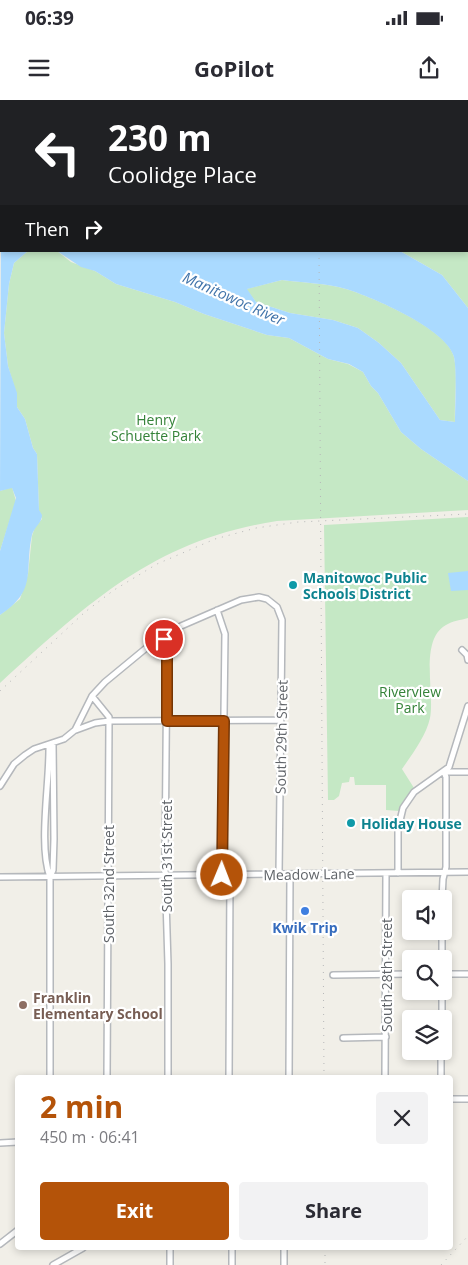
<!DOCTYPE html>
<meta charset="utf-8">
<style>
body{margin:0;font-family:"Open Sans",sans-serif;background:#f2f2f3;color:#2b2b33;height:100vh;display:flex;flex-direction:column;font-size:19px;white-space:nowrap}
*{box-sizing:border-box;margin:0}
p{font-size:16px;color:#7c7c81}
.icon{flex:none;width:28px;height:28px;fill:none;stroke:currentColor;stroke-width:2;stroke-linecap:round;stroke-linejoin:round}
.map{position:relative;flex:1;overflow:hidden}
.panel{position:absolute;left:15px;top:975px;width:438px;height:175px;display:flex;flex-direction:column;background:#fff;border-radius:5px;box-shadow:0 2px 8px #0003}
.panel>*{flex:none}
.top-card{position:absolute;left:0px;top:0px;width:469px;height:152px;box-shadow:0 2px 8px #0003;background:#202124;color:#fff;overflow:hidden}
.controls{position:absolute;left:402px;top:790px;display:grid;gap:10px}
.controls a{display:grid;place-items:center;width:50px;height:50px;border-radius:5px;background:#fff;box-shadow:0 2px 8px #0003;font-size:25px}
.pin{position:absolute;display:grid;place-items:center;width:42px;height:42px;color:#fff;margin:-21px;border:2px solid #fff;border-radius:50%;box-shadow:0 1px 5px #0007}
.me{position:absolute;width:55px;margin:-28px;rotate:1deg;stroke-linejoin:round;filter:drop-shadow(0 0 4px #0008)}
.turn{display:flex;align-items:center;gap:18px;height:105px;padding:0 25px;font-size:22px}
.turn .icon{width:65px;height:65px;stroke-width:2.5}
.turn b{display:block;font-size:35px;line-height:42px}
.then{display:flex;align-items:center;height:48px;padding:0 25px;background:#0003;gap:10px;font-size:19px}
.round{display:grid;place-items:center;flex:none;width:52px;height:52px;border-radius:5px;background:#f2f2f3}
.headline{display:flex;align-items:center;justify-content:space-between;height:85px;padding:0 25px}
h1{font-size:30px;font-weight:700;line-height:38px;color:#b45309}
.button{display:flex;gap:10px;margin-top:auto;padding:10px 25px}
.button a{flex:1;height:58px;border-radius:5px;background:#b45309;color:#fff;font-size:20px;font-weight:700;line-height:58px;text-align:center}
.button a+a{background:#f2f2f3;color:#2b2b33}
.status{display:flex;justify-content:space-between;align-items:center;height:35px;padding:0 25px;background:#fff;direction:ltr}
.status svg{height:14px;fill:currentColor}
header{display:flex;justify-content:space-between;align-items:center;height:65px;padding:0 25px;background:#fff;font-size:22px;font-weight:700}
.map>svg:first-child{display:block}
</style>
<div class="status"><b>06:39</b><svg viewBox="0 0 49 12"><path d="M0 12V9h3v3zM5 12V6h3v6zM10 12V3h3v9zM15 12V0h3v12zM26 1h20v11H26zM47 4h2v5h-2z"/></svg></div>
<header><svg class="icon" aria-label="menu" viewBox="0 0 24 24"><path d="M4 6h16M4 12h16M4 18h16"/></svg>GoPilot<svg class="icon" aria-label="share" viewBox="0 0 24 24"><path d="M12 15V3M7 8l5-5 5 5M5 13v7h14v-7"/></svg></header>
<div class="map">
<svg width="468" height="1165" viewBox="0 0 468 1165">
<rect width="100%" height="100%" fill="#f1efe8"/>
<path fill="#c5e8c5" d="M468,51V208L442,175L400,151H468Z
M28,151H57L71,162L95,171L116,184L175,202L204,214L267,235L289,238L328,259L348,264L363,272L371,286L378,293L401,332L421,349L468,381V410L277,421C154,440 88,503 0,583V515L20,499L28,474L32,436L35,427L42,419L39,411L37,354L33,348L25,319L17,307L16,293L8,266L4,233L9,184L14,163Z
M282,180C303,183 326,183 346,189C372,197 448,229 454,257C458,277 454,302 455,322L440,320L401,263L379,243L358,228L333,220L290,213L256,202L246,189Z
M12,387L16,401L0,451V391Z
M468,417V518C461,520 452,521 446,525C419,540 435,593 430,618C426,636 413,653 402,669L414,688L399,711L386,710V685H355L354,677H350L349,682L342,683L339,696L334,700H328L324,425Z"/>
<path fill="#aadaff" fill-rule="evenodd" d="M1,113V151H28L14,163L9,184L4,233L8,266L17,293V307L25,319L33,348L37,354L39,410L42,415C42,423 34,427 32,435C24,472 38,490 0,515V451L16,398L12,388L0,391Z
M57,151H400L442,175L468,208V381L421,349L401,332L378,293L371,286L363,272L349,264L328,259L289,238L267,235L204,214L175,202L116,184L95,171L81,167ZM282,180C303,183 326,183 346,189C372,197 447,229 454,257C457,273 455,304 455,322L440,320L401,263L379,243L358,228L333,220L290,213L256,202L247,189Z
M468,471V490L451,491L448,473Z"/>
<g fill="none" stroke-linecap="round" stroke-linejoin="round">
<defs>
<path id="minor" d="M428,1V0
M0,84L1,85
M217,510L225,534L222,775
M163,536L167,543L165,768L168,864V978
M462,550L467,555L468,560
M92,596L109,617V621L107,978
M76,630L95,623L109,621L281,620
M49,645C50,681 38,745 50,777V978
M0,686L14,664L25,655L34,649L64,639L75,630L92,596L105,582L145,549L181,526L241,500L259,497L267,499L277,507L282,520L279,774
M398,773V729L403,708L414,692L449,667L468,606
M0,777L468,772
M50,777L53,770L54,739L53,643
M442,799L443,779L446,767V677L444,672H468
M442,859V831
M444,874H468
M333,875L411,874
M442,919V891
M343,938L386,937
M229,978L230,775
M289,978L290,774
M385,978L386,773
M441,978V951
M450,999H468
M0,1043L18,1042
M0,1144L18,1130
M284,1148V1165
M53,1165L83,1148
M170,1165V1148
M232,1165V1148"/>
</defs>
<use href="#minor" stroke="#b5b8bc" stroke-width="8"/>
<use href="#minor" stroke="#fff" stroke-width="5"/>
<path stroke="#b6b7b8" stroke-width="1" stroke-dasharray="1 6" stroke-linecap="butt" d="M319,0V1
M319,151L324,978
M0,591L85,512L114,490L157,464L215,439L256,428L298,422L468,414
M325,1148V1165
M441,1165L468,1136"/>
</g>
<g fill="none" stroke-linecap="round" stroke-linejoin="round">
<defs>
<path id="route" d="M164,539L167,543V621H224L222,775"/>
</defs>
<use href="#route" stroke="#753606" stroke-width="12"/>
<use href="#route" stroke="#b45309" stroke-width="9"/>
</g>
<g fill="#0f9aa8" stroke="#fff" stroke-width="2">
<circle cx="293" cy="485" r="5"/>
<circle cx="351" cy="723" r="5"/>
</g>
<circle fill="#3f7fe0" stroke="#fff" stroke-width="2" cx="305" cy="811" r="5"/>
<circle fill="#8d6e63" stroke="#fff" stroke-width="2" cx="23" cy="905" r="5"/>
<g text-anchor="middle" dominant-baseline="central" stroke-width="4.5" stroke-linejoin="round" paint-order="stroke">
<g font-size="14" fill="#348238" stroke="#fff">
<text x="156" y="319">Henry<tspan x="156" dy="16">Schuette Park</tspan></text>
<text x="410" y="591">Riverview<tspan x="410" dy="16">Park</tspan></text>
</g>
<g font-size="14" font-weight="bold" fill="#0d838f" stroke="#fff" text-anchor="start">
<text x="303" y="477">Manitowoc Public<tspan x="303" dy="16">Schools District</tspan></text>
<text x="361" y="723">Holiday House</text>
</g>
<g font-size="14" fill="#5f6368" stroke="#fff">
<text transform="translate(281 637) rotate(-89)">South 29th Street</text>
<text transform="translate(166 756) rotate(-90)">South 31st Street</text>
<text transform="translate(309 774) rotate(-1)">Meadow Lane</text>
<text transform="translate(108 784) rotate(-90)">South 32nd Street</text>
<text transform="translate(386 875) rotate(-90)">South 28th Street</text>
</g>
<g font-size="14" font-weight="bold" fill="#366cbe" stroke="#fff">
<text x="305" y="827">Kwik Trip</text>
</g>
<g font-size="14" font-weight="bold" fill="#785e54" stroke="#fff" text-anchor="start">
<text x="33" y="897">Franklin<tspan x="33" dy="16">Elementary School</tspan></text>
</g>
<g font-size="15" font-style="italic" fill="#4174aa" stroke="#fff">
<text transform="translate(234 198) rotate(24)">Manitowoc River</text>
</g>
</g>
</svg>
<div class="controls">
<a><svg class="icon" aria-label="sound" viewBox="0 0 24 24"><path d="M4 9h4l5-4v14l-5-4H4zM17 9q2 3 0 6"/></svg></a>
<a><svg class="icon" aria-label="search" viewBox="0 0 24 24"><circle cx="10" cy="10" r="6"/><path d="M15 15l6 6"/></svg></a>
<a><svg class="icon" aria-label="layers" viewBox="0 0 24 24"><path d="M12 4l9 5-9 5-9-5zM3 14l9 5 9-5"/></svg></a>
</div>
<div class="pin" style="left:164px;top:539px;background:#d93025"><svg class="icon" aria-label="arrive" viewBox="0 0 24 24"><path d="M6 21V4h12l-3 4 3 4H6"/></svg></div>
<svg class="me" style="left:222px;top:775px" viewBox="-20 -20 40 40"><circle r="17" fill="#b45309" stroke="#fff" stroke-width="3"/><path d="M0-11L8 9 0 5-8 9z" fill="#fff"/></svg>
<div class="top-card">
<div class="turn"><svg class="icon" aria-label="left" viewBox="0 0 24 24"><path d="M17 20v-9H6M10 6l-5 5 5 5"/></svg><div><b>230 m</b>Coolidge Place</div></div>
<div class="then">Then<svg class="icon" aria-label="right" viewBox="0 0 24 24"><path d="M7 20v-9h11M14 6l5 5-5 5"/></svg></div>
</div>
<section class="panel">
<div class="headline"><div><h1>2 min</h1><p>450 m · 06:41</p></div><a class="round"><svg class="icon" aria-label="close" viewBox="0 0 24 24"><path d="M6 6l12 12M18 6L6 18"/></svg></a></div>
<div class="button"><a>Exit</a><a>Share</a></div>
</section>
</div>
